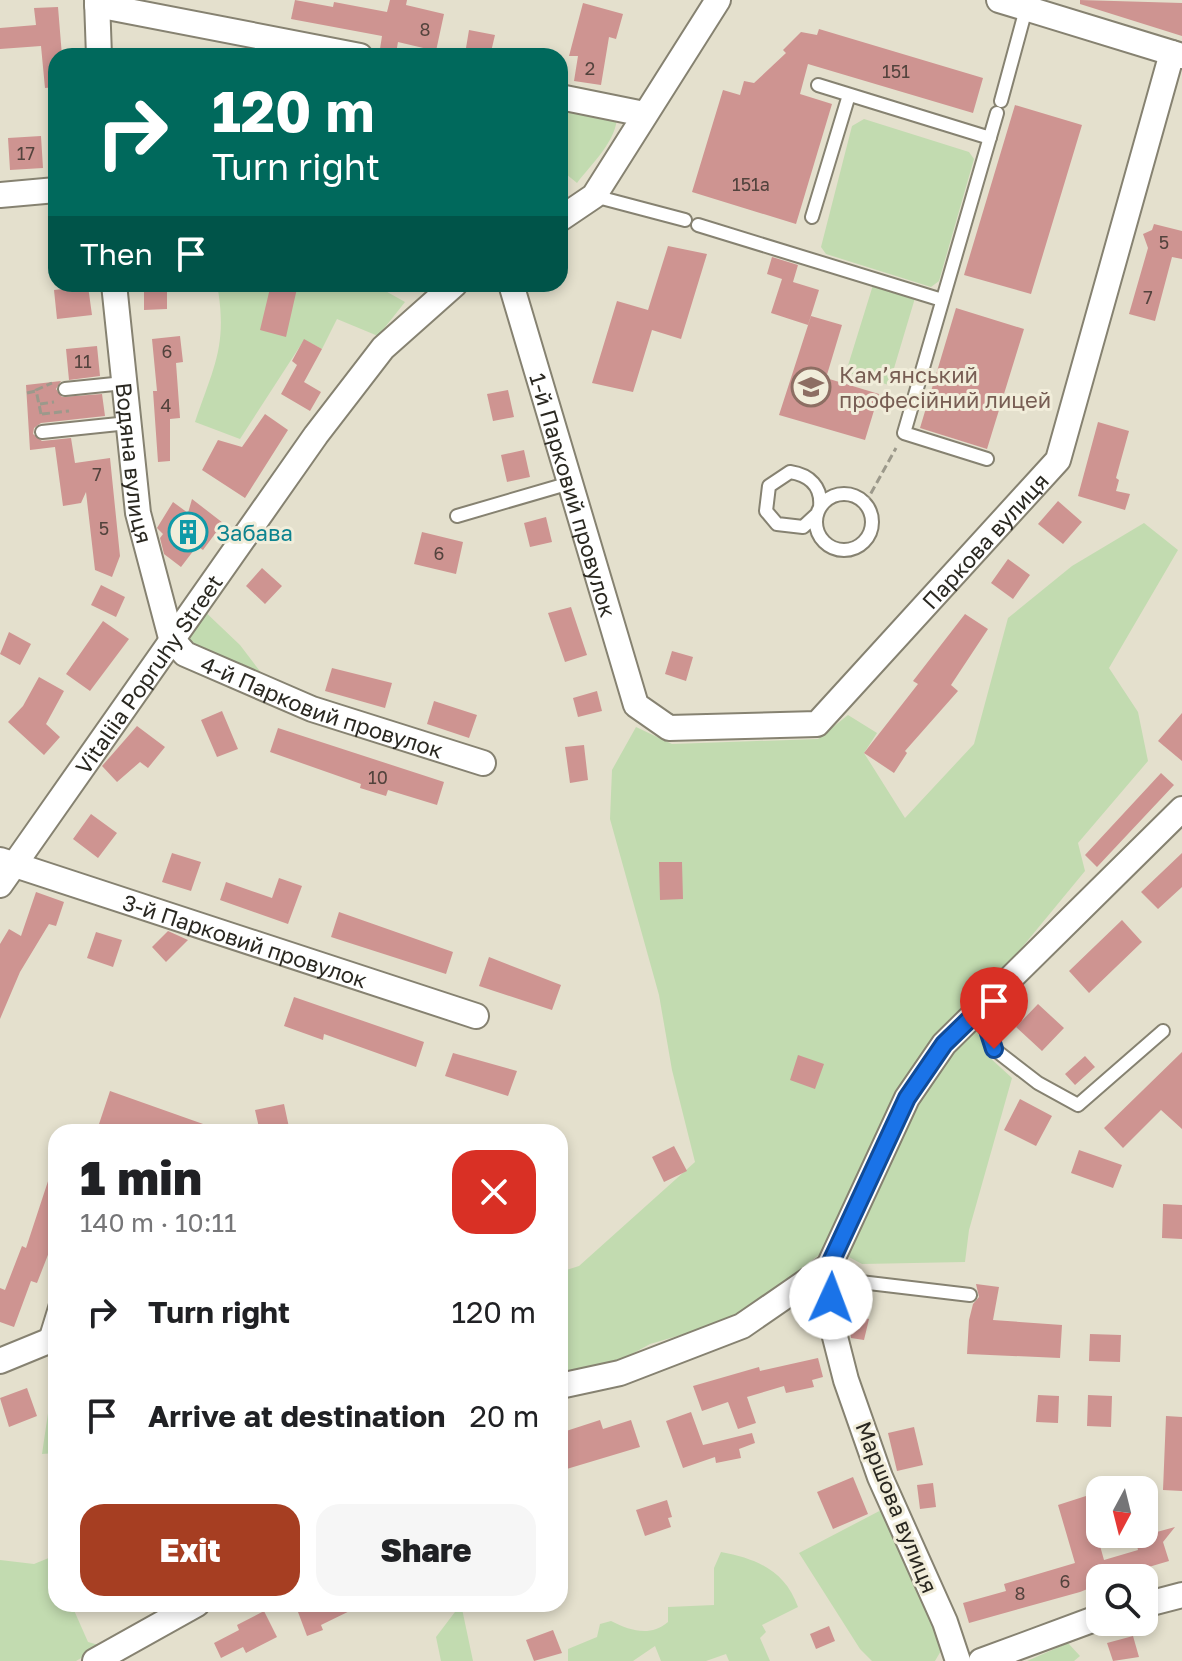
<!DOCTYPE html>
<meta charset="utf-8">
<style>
body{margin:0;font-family:"Golos Text",sans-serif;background:#f6f6f6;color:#202124;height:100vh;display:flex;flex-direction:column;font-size:30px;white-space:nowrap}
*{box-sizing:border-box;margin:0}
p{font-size:26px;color:#757577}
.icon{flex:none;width:44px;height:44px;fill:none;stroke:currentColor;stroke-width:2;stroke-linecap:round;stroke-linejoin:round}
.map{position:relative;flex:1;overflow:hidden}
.details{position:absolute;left:48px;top:1124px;width:520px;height:488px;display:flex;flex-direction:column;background:#fff;border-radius:24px;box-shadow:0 4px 12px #0003}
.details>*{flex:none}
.top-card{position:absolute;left:48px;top:48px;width:520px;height:244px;border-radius:24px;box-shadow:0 4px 12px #0003;background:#00695c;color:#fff;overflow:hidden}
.needle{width:52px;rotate:187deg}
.fabs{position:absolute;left:1086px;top:1476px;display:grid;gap:16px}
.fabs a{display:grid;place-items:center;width:72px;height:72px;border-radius:16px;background:#fff;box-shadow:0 4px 12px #0003;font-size:40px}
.pin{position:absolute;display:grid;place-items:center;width:68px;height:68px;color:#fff;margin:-82px -34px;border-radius:50% 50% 50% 0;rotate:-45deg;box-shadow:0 0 8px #0007}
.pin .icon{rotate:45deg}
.me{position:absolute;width:88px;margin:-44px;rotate:2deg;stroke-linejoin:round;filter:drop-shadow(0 0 6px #0008)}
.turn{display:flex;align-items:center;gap:28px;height:168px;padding:0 32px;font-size:36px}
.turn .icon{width:104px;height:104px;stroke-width:2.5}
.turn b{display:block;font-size:56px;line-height:68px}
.then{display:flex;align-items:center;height:76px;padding:0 32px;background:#0003;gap:16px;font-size:30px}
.round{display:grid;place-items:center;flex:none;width:84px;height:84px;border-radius:24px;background:#f6f6f6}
.overview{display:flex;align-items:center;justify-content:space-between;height:136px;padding:0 32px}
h1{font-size:48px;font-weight:800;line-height:60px}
.cta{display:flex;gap:16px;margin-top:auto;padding:16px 32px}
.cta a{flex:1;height:92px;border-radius:24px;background:#a63e22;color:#fff;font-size:32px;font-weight:800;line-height:92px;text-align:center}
.cta a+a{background:#f6f6f6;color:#202124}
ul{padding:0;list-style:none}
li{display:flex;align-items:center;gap:24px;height:104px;padding:0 32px}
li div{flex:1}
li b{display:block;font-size:30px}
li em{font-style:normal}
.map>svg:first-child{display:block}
</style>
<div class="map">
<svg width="1182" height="1661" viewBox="0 0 1182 1661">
<rect width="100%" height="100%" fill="#e4e0cd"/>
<path fill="#c2dbb0" d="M560,102L617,114C618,140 592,163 577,183L560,169Z
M864,119L969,152L974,159L939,281L931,287L826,254L821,247L852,126Z
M217,284H373L405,302L378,336L337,319L322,349L304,340L240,439L195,422C214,366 228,345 217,284Z
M873,285L915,298L889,385L846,372Z
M1144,523L1178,550L1109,668L1138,712L1148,761L1078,843L1085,871L1019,951L907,1075L820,1254L739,1318L650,1344L612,1365L560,1374V1272L579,1266L695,1162L672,1070L659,995L610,819L612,770L636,727L672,744L818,739L848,715L877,733L864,753L905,818L974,744L1008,618L1072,566Z
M199,606L240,645L272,687L176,637Z
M979,1019L988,1056L1012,1078L969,1230L965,1262L862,1264L847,1256L920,1092Z
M56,1384V1453L42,1454L52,1386Z
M887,1507L911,1557L942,1649L935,1661H872L860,1649L799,1553Z
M721,1552C758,1559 785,1571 798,1607L762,1625L766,1632L760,1638L770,1661H729L726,1654L706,1661H661L655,1646L633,1661H568V1649L597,1637L600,1624L611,1621C631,1631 650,1637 668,1622V1607L714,1605V1568Z
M56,1555V1604H74L73,1608L88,1642L102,1646L76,1661H0V1560L34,1564Z
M461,1604L473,1661H441L436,1637Z
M1068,1643L1080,1656L1074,1661H1027Z"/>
<path fill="#ce9491" d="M295,0L333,7L334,2L387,12L390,0H407L406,5L444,14L436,51L398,42L396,53L380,49L382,36L291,19Z
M1080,0L1182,3V36L1080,4Z
M583,3L623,14L616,39L609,37L601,85L574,81L578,56H569Z
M58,7L62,56H56V87L45,88L41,46L0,49V28L36,25L34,8Z
M819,29L983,78L973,113L808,64L800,94L832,104L796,224L692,192L723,90L740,95L744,81L754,83L786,53L783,50L801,32L817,35Z
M469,30L495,35L490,56L465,54Z
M1015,105L1082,125L1031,294L964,275Z
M41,136L43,168L10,170L8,138Z
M1154,224L1182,231V259L1172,257L1155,321L1129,314L1148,248L1143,234L1152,230Z
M668,246L707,254L681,339L652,330L633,392L592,383L617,301L648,310Z
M772,257L798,265L793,282L819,290L808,325L771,313L782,279L767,274Z
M271,284H298L286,337L260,330Z
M88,286L92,315L57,319L54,290Z
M167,289V309L144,310V290Z
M956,308L1024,329L987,449L920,428Z
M811,316L842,325L826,378L879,394L865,440L779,415Z
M180,336L183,362L176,363L180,418L170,419V461L158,462L153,391H157L152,339Z
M304,339L322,349L304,382L321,392L310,411L281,394L297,365L292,361Z
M97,346L100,376L69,380L66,349Z
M61,381L56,389L62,397L102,394L105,416L41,423L34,428L33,434L42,441L71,438L75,463L110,458L120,556L112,577L95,570L86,492L81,503L63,506L55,447L30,450L26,385Z
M508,390L514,417L493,421L487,394Z
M265,414L288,430L245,498L202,470L218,440L242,447Z
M1098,422L1129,431L1116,478L1119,480L1116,491L1130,494L1125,510L1078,496Z
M524,450L530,477L507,482L501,455Z
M192,499L223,523L203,550L197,546L181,567L164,554L160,538L163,534L157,528L173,502L188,513Z
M1058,501L1082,522L1063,544L1038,524Z
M546,517L552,542L530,547L524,523Z
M422,532L463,542L456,574L414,564Z
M1008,559L1030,575L1013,599L991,583Z
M262,568L282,586L265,604L246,586Z
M101,585L125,597L116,617L91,605Z
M571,607L587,655L565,662L548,613Z
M965,614L988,629L951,685L958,691L905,751L907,753L894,773L864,753L918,684L913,681Z
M103,621L129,639L90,691L66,674Z
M9,632L31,644L20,665L0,654Z
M672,651L693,657L686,681L665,674Z
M332,668L392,683L385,708L325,691Z
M39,677L64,691L46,724L60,737L44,755L8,722L23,706Z
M597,691L602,711L578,717L573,698Z
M434,701L477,715L469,738L427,724Z
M222,711L238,749L217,757L201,720Z
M1182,713V761L1158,741Z
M137,726L165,747L148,768L140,762L117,782L102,766Z
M278,728L444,782L437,805L388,790L386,796L360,788L361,784L270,752Z
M584,745L588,780L570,783L565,747Z
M1161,773L1174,785L1097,867L1085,855Z
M91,814L117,833L98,858L73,839Z
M172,853L201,862L191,891L162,882Z
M1182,853V887L1158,909L1141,892Z
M659,862H682L683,899L660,900Z
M279,878L302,886L288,924L220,900L226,882L272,898Z
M36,892L64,902L56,926L49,924L20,972L0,1019V944L9,929L21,936Z
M339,912L453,952L446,974L331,937Z
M1122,920L1142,942L1089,993L1069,971Z
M168,931L188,940L166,962L152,947Z
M96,932L122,940L113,967L87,958Z
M489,957L561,985L552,1010L479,986Z
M294,997L424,1042L416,1067L324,1034L323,1040L284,1026Z
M1038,1004L1064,1028L1042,1051L1016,1027Z
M1182,1052V1129L1161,1110L1123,1148L1104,1128Z
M453,1053L517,1071L508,1096L445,1076Z
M798,1055L824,1064L815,1089L790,1080Z
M1085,1056L1095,1067L1075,1085L1065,1074Z
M110,1091L220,1130L219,1132H122L99,1124Z
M1020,1099L1052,1116L1036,1146L1004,1130Z
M284,1104L290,1132H260L255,1110Z
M674,1146L687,1171L664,1182L652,1157Z
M1079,1150L1122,1165L1113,1188L1071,1173Z
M53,1166L56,1167V1243L53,1242L37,1283L31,1281L14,1327L0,1322V1288L5,1290L22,1246L26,1248Z
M1163,1204L1182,1205V1239L1162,1238Z
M976,1284L999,1287L993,1320L1062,1325L1060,1358L967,1354L969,1320L973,1304L979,1297Z
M848,1314L869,1319L864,1340L851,1338Z
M1090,1334L1121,1335L1120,1362L1089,1361Z
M818,1358L823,1377L812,1380L814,1387L786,1393L784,1386L747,1397L756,1423L738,1429L728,1402L702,1411L693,1386L759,1367L760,1371Z
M27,1388L37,1416L9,1427L0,1398Z
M1038,1395L1059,1396L1058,1423L1036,1422Z
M1088,1395L1112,1396L1111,1427L1087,1426Z
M691,1412L703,1445L752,1433L755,1443L739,1449L741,1458L716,1463L715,1457L683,1468L666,1421Z
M1166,1416L1182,1417V1491L1163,1490Z
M600,1420L603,1429L631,1420L640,1447L560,1471V1433Z
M914,1427L923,1465L897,1471L888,1433Z
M853,1477L868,1514L833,1529L817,1492Z
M933,1483L936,1507L920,1509L917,1485Z
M1086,1496L1104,1560L1138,1550L1135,1538L1175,1527L1163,1542L1169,1561L1125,1574L1126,1578H1100V1584L1080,1592L969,1623L963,1603L1006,1591L1004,1584L1075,1563L1058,1505Z
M667,1500L672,1517L668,1518L671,1527L645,1536L636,1510Z
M295,1604H364L321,1625L323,1630L307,1636Z
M264,1611L277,1637L246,1653L243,1647L221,1658L214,1643L239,1630L237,1625Z
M829,1626L835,1641L816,1649L810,1634Z
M553,1630L562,1653L534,1661L526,1640Z
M1133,1636L1139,1657L1113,1661L1107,1643Z"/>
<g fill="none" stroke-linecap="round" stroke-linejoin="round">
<defs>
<path id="lane" d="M818,85L990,138
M1001,101L1026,9
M594,196L685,220
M812,217L849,95
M698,225L942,300
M65,389L124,383
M42,432L128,423
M987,459L904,433L997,113
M816 522a28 28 0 1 1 56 0a28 28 0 1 1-56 0Z
M816,515L803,527L777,524L766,511L769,486L790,472C810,475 822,487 820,507
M457,516L570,483
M981,1008L994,1049L1038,1083L1078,1105L1163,1031
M829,1266L852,1281L970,1295
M44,1343L56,1304"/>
<g id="street">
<path d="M97,0L99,56"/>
<path d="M999,0L1182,56"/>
<path d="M97,5L360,56"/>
<path d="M560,97L644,114"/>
<path d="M0,195L56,190"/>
<path d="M560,219L594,196L718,0"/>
<path id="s1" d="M114,284L138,513L171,638L185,654L312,709L483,763"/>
<path id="s2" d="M511,284L636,705L669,728L817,724L1058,460L1172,53"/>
<path id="s3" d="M0,860L476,1016"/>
<path id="s4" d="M0,885L316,435L383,348L455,284"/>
<path d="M0,1361L56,1338"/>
<path d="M560,1386L620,1373L742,1326L829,1266"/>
<path d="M1144,1605L1182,1595"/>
<path d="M95,1661L197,1604"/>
<path d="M958,1661L945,1622L880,1477L846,1380L833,1329L829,1266L907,1098L944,1044L1182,809"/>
<path d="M981,1661L1100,1617"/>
</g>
</defs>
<use href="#lane" stroke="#868271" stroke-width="16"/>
<use href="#street" stroke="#868271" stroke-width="28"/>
<path stroke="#9c998b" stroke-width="3" stroke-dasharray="8 4" stroke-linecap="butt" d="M27,393L36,391
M40,404L54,402
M41,414L36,390L52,383
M42,414L69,411
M865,504L896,448"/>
<use href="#lane" stroke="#fff" stroke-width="12"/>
<use href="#street" stroke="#fff" stroke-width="24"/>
</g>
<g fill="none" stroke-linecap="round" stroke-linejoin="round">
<defs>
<path id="route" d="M831,1298L829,1266L907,1098L944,1044L981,1008L994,1049"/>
</defs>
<use href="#route" stroke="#114b97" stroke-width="20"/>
<use href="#route" stroke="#1a73e8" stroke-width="14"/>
</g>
<defs>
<symbol id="university-ring" viewBox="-11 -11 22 22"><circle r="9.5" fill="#f1edda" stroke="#8d6e63" stroke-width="1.5"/><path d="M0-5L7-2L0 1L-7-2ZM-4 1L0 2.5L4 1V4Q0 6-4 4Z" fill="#8d6e63"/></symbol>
<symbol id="building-ring" viewBox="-11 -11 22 22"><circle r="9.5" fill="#f1edda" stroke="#0f9aa8" stroke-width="1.5"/><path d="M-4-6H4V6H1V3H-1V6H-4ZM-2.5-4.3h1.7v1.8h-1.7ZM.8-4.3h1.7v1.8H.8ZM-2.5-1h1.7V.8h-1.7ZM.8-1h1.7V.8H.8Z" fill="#0f9aa8"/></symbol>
</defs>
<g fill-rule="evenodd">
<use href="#university-ring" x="789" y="365" width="44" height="44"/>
<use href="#building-ring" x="166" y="510" width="44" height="44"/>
</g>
<g text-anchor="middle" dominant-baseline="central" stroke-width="6" stroke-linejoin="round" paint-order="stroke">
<g font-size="18" fill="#53433d">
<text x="425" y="29">8</text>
<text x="590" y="68">2</text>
<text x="896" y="71">151</text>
<text x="26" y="153">17</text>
<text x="751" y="184">151а</text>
<text x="1164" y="242">5</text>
<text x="1148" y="297">7</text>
<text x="167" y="351">6</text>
<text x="83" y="361">11</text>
<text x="166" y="405">4</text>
<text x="97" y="474">7</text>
<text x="104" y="528">5</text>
<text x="439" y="553">6</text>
<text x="378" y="777">10</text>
<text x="1065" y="1581">6</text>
<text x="1020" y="1593">8</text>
</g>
<g font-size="22" fill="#785e54" stroke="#f1edda" text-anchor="start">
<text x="839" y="374">Кам’янський<tspan x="839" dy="25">професійний лицей</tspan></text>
</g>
<g font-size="22" fill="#2a2821" stroke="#f1edda">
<text stroke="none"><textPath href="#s1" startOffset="180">Водяна вулиця</textPath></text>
<text stroke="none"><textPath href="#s2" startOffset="220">1-й Парковий провулок</textPath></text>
<text stroke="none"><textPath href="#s2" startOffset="876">Паркова вулиця</textPath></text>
<text stroke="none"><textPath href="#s4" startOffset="258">Vitaliia Popruhy Street</textPath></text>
<text stroke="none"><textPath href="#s1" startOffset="528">4-й Парковий провулок</textPath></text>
<text stroke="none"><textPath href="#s3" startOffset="258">3-й Парковий провулок</textPath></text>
<text transform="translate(897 1507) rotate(68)">Маршова вулиця</text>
</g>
<g font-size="22" fill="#0d838f" stroke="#f1edda" text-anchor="start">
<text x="216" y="532">Забава</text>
</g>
</g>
</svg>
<div class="fabs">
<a><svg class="needle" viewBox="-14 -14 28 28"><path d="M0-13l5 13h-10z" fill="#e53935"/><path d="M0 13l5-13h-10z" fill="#757577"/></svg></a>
<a><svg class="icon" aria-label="search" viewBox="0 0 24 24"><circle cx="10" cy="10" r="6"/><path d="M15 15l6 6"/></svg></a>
</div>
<div class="pin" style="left:994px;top:1049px;background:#d93025"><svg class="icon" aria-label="arrive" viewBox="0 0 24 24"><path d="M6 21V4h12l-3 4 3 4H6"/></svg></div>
<svg class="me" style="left:831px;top:1298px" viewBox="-20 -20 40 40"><circle r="19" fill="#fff"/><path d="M0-13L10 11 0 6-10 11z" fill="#1a73e8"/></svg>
<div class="top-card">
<div class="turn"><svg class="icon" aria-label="right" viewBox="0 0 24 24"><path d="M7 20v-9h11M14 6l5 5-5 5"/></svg><div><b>120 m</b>Turn right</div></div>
<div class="then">Then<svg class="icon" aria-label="arrive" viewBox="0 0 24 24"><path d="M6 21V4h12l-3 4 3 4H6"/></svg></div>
</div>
<section class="details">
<div class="overview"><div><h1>1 min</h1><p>140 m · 10:11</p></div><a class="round" style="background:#d93025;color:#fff"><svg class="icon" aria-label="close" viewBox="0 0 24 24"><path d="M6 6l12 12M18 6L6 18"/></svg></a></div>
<ul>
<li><svg class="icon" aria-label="right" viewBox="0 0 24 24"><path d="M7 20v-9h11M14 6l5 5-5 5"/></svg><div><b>Turn right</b></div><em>120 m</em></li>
<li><svg class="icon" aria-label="arrive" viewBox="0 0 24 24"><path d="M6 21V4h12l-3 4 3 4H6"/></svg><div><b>Arrive at destination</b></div><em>20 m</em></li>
</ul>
<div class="cta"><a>Exit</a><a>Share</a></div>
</section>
</div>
